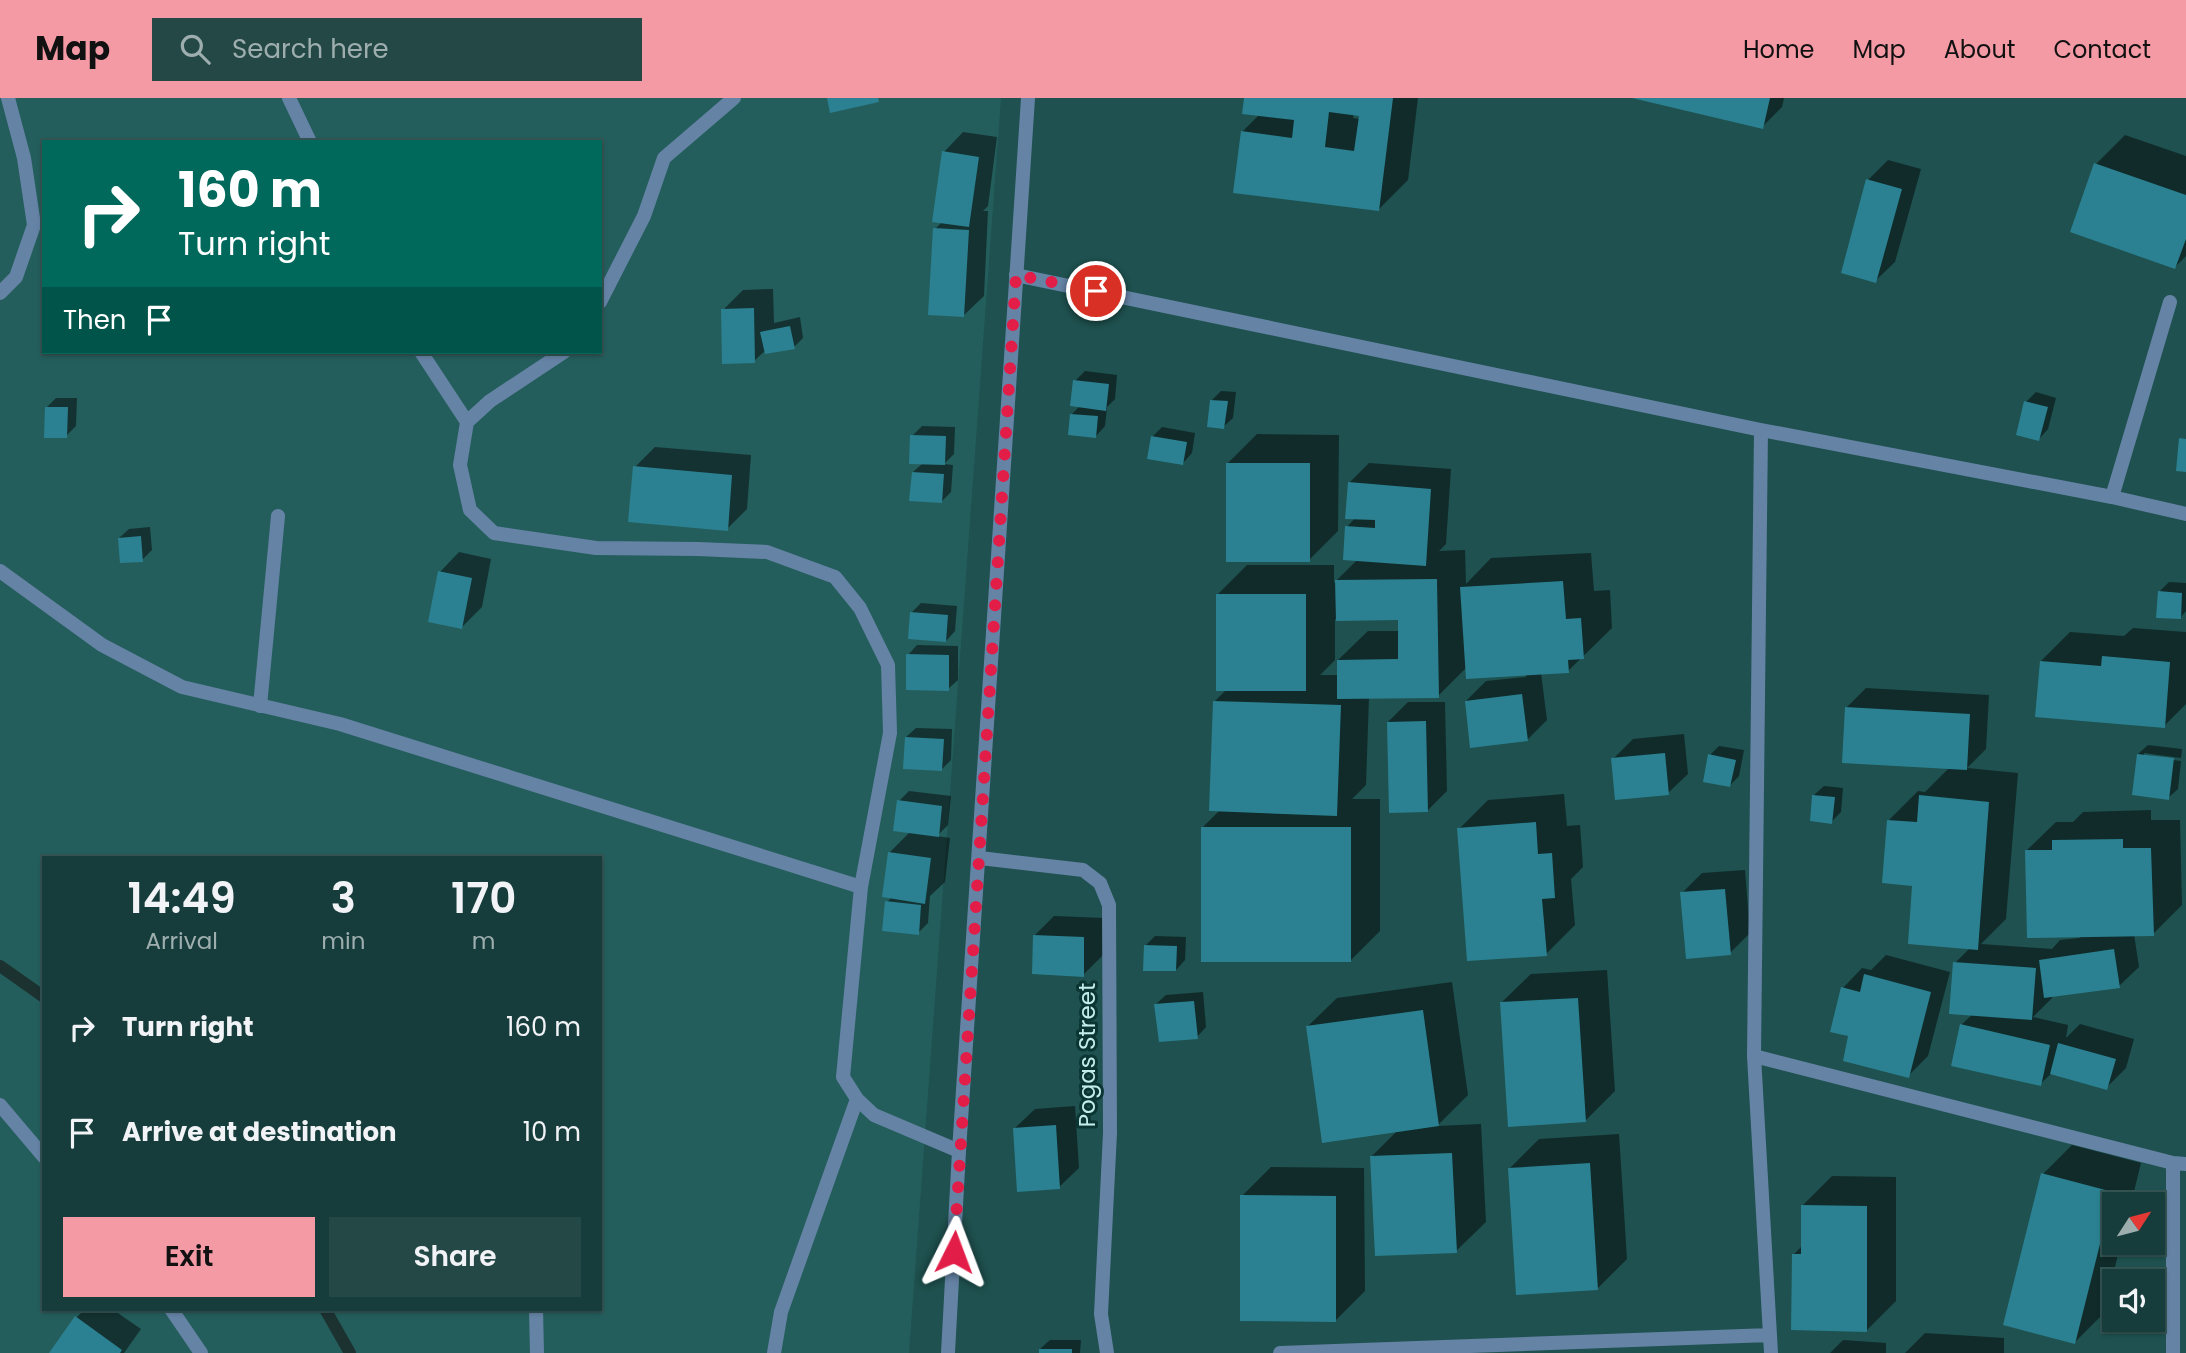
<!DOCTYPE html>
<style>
body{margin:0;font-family:Poppins,sans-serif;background:#234846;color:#f1f3f6;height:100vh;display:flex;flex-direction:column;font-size:26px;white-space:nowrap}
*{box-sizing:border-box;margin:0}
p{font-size:23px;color:#9eaeaf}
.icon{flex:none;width:38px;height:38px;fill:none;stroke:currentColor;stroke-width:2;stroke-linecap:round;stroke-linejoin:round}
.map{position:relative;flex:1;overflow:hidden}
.side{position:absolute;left:42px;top:758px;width:560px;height:455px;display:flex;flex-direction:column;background:#163d3b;border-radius:0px;box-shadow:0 2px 5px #0004,0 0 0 2px #355655}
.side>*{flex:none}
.guide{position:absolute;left:42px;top:42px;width:560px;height:214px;border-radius:0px;box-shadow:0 2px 5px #0004,0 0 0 2px #355655;background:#00695c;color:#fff;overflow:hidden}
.needle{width:46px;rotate:54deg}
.buttons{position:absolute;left:2102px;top:1094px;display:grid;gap:14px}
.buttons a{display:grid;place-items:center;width:63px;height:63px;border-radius:0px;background:#163d3b;box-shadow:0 2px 5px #0004,0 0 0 2px #355655;font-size:35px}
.pin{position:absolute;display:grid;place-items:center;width:60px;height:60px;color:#fff;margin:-30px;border:4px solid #fff;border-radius:50%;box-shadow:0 2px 7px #0007}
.me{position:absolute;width:77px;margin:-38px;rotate:3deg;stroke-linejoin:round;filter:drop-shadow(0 0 5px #0008)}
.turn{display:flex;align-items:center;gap:24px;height:147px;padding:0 21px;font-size:32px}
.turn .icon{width:91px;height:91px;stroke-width:2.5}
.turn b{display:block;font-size:49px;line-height:60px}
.then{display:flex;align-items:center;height:66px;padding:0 21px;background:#0003;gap:14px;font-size:26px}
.eta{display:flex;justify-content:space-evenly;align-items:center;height:119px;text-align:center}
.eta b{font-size:42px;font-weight:600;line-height:49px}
.cta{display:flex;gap:14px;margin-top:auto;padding:14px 21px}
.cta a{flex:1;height:80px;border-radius:0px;background:#f49aa5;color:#111;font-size:28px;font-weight:600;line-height:80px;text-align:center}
.cta a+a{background:#234846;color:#f1f3f6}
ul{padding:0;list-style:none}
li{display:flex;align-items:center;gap:21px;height:105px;padding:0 21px}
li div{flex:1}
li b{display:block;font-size:26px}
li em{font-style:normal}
header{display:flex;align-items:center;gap:42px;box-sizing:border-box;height:98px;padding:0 35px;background:#f49aa5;color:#111}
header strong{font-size:33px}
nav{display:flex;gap:38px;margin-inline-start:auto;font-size:24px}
.search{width:490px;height:63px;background:#234846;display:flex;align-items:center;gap:18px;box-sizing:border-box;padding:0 24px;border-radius:0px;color:#9eaeaf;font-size:26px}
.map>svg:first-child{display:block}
</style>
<header>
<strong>Map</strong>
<div class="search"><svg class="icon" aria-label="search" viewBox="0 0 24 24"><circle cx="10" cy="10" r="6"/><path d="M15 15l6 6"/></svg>Search here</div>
<nav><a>Home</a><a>Map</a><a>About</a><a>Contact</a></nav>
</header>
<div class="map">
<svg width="2186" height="1255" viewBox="0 0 2186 1255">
<rect width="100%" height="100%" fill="#1e514f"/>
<path fill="#245e5c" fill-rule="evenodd" d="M0,0H1001L909,1255H0ZM44,44H600V254H44ZM44,760H600V1211H44Z"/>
<path fill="#0007" fill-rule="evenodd" d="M1246,0H1418L1408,82L1379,111L1242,34L1260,16ZM1354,16L1361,17L1360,21L1353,20Z
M1635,0H1784L1782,9L1762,29Z
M963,34L997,39L988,108L983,113H988L984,198L964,217L935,131L942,124L944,54Z
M2125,37L2186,58V158L2175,169L2096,66Z
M1888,62L1921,71L1895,164L1875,183L1868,82Z
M773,191L774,225L800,219L803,240L794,249L766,252L754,263L723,212L743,192Z
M1085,273L1117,277L1115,301L1107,309L1105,328L1096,338L1071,317L1080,308L1075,283Z
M1221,293L1236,294L1233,320L1223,329L1212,302Z
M2036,294L2056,300L2048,331L2039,341L2026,304Z
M56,300H77L76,328L66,338L46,310Z
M922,328L955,329L954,356L944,366L953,367L951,394L941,404L913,374L923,365L912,338Z
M1162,329L1195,335L1192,355L1183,365L1152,339Z
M1257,336L1339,337L1338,433L1309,462L1228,365Z
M655,349L751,357L747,411L727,431L635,369Z
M1369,365L1451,371L1446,446L1439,453L1465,452L1466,486L1491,460L1591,455L1594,493L1610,492L1612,530L1568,573L1541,575L1547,622L1527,642L1466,603L1486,583L1526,579V576L1467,569L1438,598L1369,599L1366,687L1352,701H1380V833L1351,862L1203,729L1220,712L1215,603L1227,591L1218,496L1247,467H1334V485L1358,461L1347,429L1356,419L1349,385ZM1400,520V533H1368L1338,562L1339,577H1320L1335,562V521Z
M150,429L152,452L142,462L119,440L129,431Z
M459,454L491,461L482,509L462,529L440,474Z
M2169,484L2186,485V513L2180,520L2159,494Z
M921,505L957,508L955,533L946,543L911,515Z
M2133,530L2186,534V606L2164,628L2041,563L2070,534L2124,538Z
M917,547L958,548V582L948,591L908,557Z
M1866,590L1989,597L1986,651L1967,670L2018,675L2006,821L1981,846L2052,851L2060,842L2080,840L2026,753L2056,724H2073L2083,714L2151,712V722H2180L2182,807L2153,836H2134L2139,869L2119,888L2052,897V900L2033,919L2068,927L2066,940L2080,926L2134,941L2126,970L2106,990L2052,975L2040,986L1961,927L1973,916L1955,865L1970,850L1914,786L1889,722L1918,693L1925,694L1950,669L1846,610Z
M1408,604H1445L1447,693L1427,713L1388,624Z
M916,630L952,631L951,662L941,672L906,639Z
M1684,636L1688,676L1668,695L1613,661L1633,641Z
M2148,647L2182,651L2181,660L2144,655V658L2181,663L2178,691L2168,700L2138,656Z
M1719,648L1744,652L1739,678L1730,687L1710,657Z
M1824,688L1843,690L1841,714L1831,724L1814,697Z
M909,693L951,698L948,727L937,738L950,740L945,784L930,798L928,825L918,835L887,804L892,799L889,755L910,734L899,703Z
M1564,696L1567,728L1580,727L1583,769L1571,781L1575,827L1546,856L1459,731L1488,702Z
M1745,772L1750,835L1730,855L1682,795L1702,775Z
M1054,818L1104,820L1103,857L1083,877L1034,838Z
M1155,838L1186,839L1185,862L1176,872L1145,848Z
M1886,857L1950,874L1928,958L1908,978L1850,937L1843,890L1862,870L1871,872Z
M1607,872L1615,993L1585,1023L1501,905L1531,876Z
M1452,884L1468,997L1437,1028L1481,1026L1486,1124L1456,1153L1371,1059L1398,1032L1307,929L1337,900Z
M1203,894L1206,929L1197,939L1156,906L1166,897Z
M1075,1008L1079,1070L1059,1089L1015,1030L1035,1011Z
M1619,1036L1627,1161L1598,1190L1510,1070L1539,1041Z
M2072,1047L2141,1065L2131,1106H2114V1144H2121L2104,1215L2075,1244L2043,1076Z
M1271,1069L1364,1070L1365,1193L1336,1222L1242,1098Z
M1832,1078L1896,1079V1203L1867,1232L1793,1157L1803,1147V1107Z
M85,1211H112L141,1231L124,1255H53L76,1220Z
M1925,1235L2004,1240V1255H1905Z
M1050,1242H1081L1080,1255H1040V1251Z
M1843,1242L1886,1245V1255H1830Z"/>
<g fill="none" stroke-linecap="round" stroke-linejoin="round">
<path stroke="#1c3231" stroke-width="12" d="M0,868L44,899
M325,1211L350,1255"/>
</g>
<path fill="#2b8191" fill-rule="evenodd" d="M827,0H878L879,4L830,15Z
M1244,0H1393L1379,113L1233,95L1241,33L1292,40L1294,22L1242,16ZM1329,14L1359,18L1354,53L1325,49Z
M1632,0H1770L1763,31Z
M942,53L979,59L969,129L932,124Z
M2094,65L2186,97V141L2175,171L2070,134Z
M1866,81L1902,91L1876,185L1841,175Z
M933,130L969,132L964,219L928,217Z
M754,210L755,265L722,266L721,211Z
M790,228L795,251L765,256L760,234Z
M1073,282L1109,286L1106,313L1070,308Z
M1210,302L1228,303L1224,331L1207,329Z
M2024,303L2048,309L2039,343L2016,337Z
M45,309H68L67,340H44Z
M1070,316L1098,318L1096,340L1068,337Z
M910,337L946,338L945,367L909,366Z
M1151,338L1187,344L1183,367L1147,361Z
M2179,340L2186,341V374L2176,373Z
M1226,365H1310V464H1226Z
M633,368L732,377L728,433L628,424Z
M912,374L944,376L942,405L909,403Z
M1348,384L1431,391L1426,468L1343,462L1345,428L1375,430V422L1345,421Z
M141,438L143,464L120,465L118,440Z
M438,473L472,480L462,531L428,524Z
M1437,481L1439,600L1337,601V562L1398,561V522L1336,523L1335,482Z
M1563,483L1566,521L1581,520L1584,561L1568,562L1569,575L1466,581L1460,489Z
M2158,493L2182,495L2181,521L2156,520Z
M1216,496H1306V593H1216Z
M910,514L948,517L946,544L908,541Z
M906,556L949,557V593L906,592Z
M2102,558L2170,564L2165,630L2035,619L2040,563L2101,568Z
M1522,596L1528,643L1470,650L1465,603Z
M1213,603L1341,607L1337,718L1209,713Z
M1845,609L1970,616L1967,672L1842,665Z
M1426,623L1428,714L1389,715L1387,624Z
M905,639L944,641L942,673L903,671Z
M1665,655L1669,697L1615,702L1611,660Z
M1708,656L1736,662L1730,689L1703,684Z
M2137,656L2174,660L2169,702L2132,697Z
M1812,697L1835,699L1832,726L1810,723Z
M1919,697L1989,704L1978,852L1908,846L1912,788L1882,785L1887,722L1917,724Z
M897,702L942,708L939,739L893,733Z
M1536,724L1538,756L1552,755L1555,800L1542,801L1547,858L1467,863L1457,730Z
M1201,729H1351V864H1201Z
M2123,741V750H2151L2154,838L2027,840L2025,752H2052V742Z
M888,754L931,760L925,806L882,799Z
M1725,791L1731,857L1686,861L1680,794Z
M885,803L921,807L919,837L882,833Z
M1033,837L1084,839V879L1032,876Z
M1144,847L1177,848L1176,873H1143Z
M2114,851L2120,890L2044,900L2039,862Z
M1953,864L2036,870L2032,922L1949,916Z
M1864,876L1931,894L1909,980L1843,963L1848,938L1830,934L1841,889L1860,894Z
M1578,900L1586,1024L1508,1029L1500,904Z
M1194,903L1198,941L1159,944L1154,906Z
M1423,912L1439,1028L1322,1045L1306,928Z
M1960,926L2050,947L2041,988L1951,968Z
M2058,945L2116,961L2107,992L2050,976Z
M1056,1027L1060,1091L1017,1094L1013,1030Z
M1452,1055L1457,1155L1375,1158L1370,1058Z
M1590,1065L1598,1192L1516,1197L1508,1070Z
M2041,1075L2113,1094L2075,1246L2003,1227Z
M1240,1097L1336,1098V1224L1240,1223Z
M1801,1107L1867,1108V1234L1791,1232L1792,1156H1801Z
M75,1218L122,1252L120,1255H49Z
M1039,1251H1072V1255H1039Z"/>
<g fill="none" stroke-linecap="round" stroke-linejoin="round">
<path stroke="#6583a5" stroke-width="14" d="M289,0L310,44
M0,195L16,179L34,127L24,60L8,0
M600,204L644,118L664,60L734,0
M421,254L467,324
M564,254L490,303L467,324L460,367L470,412L494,435L596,450L698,451L767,454L835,479L860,510L888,567L890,635L861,789L843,979L857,1001L874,1017L959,1053
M2112,399L2170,204
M0,473L102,547L182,589L340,626L861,789
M260,608L278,418
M0,1007L44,1059
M171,1211L201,1255
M536,1211L537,1255
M774,1255L781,1214L857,1001"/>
<path stroke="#6583a5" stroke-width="14" d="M1016,177L1761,332L2112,399L2186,416
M1761,332L1754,958L1771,1255
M980,760L1083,772L1100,785L1109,807L1110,1035L1101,1216L1107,1255
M1754,958L2173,1065L2186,1066
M1280,1255L1770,1237
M2173,1255V1065"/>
<path stroke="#6583a5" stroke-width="14" d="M948,1255L959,1053L1028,0"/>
</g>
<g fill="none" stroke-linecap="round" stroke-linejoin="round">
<path stroke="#e11d48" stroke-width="12" stroke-dasharray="0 21.6" d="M954,1154L1016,177L1096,193"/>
</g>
<g text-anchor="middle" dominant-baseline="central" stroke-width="6" stroke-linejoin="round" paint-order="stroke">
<g font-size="23" fill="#c2edeb" stroke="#0a3533">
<text transform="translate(1087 957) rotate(-90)">Pogas Street</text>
</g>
</g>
</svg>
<div class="buttons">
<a><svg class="needle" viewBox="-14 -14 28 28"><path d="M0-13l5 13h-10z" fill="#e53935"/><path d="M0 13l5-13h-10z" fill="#9eaeaf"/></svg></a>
<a><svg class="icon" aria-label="sound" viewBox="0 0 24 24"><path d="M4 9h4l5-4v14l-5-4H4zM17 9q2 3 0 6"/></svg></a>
</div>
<div class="pin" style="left:1096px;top:193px;background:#d93025"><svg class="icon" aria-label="arrive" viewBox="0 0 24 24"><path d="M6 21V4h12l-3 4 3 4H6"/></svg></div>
<svg class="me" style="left:954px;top:1154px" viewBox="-20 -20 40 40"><path d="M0-17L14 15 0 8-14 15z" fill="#e11d48" stroke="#fff" stroke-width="4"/></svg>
<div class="guide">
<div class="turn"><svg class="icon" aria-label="right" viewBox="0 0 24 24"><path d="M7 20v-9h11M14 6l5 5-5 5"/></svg><div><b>160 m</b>Turn right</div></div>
<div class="then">Then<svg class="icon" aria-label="arrive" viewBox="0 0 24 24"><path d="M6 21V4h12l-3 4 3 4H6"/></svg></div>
</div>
<section class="side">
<div class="eta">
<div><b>14:49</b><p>Arrival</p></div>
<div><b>3</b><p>min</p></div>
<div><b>170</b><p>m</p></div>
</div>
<ul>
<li><svg class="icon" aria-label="right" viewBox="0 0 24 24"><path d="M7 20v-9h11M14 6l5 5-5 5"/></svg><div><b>Turn right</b></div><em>160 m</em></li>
<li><svg class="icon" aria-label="arrive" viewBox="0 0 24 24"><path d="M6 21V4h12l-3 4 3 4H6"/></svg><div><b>Arrive at destination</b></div><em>10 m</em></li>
</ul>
<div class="cta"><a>Exit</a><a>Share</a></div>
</section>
</div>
